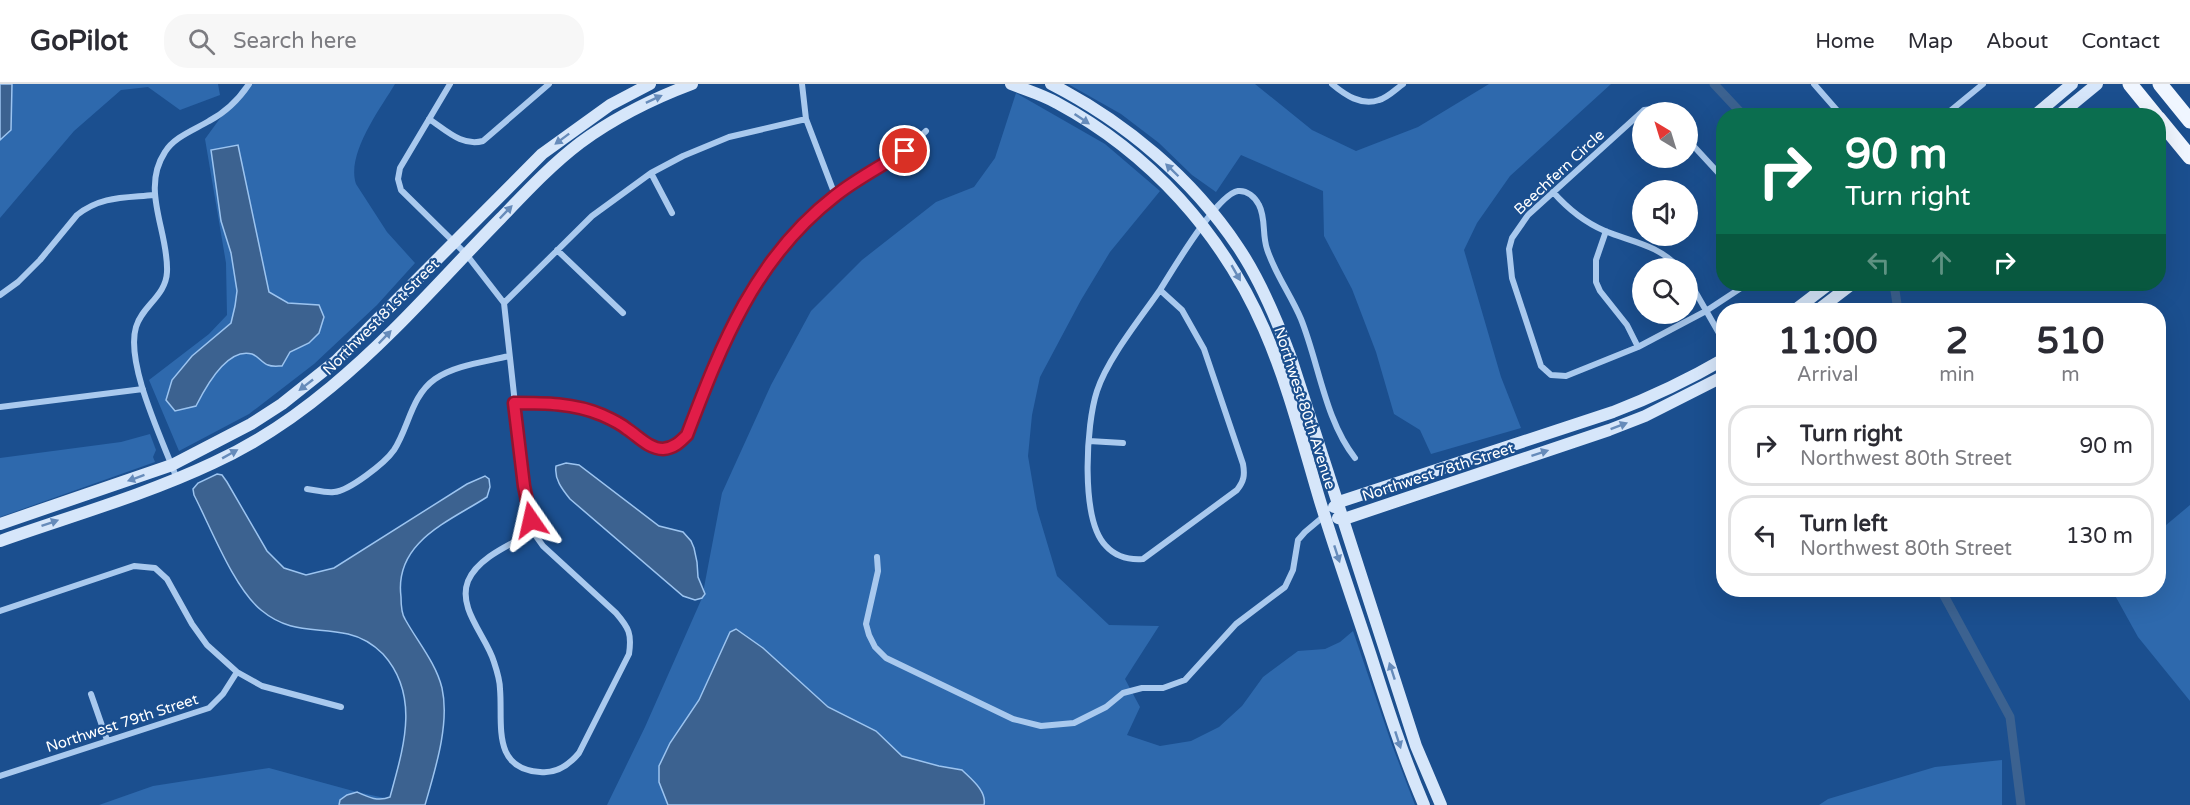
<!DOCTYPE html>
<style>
body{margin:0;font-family:"Varela Round",sans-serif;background:#f7f7f7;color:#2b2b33;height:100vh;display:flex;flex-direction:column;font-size:22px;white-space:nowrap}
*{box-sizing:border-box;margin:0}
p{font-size:20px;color:#7c7c81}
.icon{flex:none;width:33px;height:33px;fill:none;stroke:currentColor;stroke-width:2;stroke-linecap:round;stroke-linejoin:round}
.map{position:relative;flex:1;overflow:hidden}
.sheet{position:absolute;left:1716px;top:219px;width:450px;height:294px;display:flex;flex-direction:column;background:#fff;border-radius:24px;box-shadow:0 6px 24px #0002}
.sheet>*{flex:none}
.guide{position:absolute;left:1716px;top:24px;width:450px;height:183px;border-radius:24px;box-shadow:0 6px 24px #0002;background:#0b6e4f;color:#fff;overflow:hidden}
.needle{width:39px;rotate:322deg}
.fabs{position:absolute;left:1632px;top:18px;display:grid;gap:12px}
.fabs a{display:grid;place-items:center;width:66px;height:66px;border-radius:50%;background:#fff;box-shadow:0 6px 24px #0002;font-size:30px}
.pin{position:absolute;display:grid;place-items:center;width:51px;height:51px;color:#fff;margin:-26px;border:3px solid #fff;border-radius:50%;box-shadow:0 2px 6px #0007}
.me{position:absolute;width:66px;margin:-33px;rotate:349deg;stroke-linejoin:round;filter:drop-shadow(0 0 4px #0008)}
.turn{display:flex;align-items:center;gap:21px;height:126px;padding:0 30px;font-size:27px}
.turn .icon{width:78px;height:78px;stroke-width:2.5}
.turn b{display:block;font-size:42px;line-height:51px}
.lanes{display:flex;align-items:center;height:57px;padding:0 30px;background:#0003;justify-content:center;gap:30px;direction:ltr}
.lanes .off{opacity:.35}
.eta{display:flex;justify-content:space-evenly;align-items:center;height:102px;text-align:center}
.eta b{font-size:36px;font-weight:800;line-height:42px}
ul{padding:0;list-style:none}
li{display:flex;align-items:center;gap:18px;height:81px;margin:0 12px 9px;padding:0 18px;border:3px solid #e1e1e2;border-radius:24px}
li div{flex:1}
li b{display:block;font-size:22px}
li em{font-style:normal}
header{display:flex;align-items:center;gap:36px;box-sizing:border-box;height:84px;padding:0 30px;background:#fff;border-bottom:2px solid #e1e1e2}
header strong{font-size:28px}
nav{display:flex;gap:33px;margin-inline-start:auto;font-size:21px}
.search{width:420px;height:54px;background:#f7f7f7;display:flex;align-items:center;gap:15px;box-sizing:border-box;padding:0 21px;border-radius:24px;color:#7c7c81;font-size:22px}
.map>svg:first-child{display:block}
</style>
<header>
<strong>GoPilot</strong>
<div class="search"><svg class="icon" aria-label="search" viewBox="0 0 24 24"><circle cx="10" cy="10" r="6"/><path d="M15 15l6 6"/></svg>Search here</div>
<nav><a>Home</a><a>Map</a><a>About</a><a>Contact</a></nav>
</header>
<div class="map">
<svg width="2190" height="721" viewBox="0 0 2190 721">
<rect width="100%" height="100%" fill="#1b4f8f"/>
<path fill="#2e69ad" d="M0,0H218L220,11L180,26L148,3L121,6L74,47L0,134Z
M245,0H395C380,25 346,70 356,100L387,148L415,179L377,221L314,280L249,330L179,367L149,296L209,250L227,231L226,179L205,55Z
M1068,0H1255L1312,46L1356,67L1418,43L1489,0H1611L1510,92L1477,139L1464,166L1501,293L1521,344L1431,370L1420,346L1394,330L1376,268L1352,205L1324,152L1323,107L1241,71L1216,108L1192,91L1159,59L1121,30Z
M1016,9L1105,60L1160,107L1110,168L1081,216L1040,293L1032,331L1028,372L1037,425L1057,492L1109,541L1159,542L1125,595L1140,623L1127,651L1160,662L1191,657L1219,643L1242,622L1263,593L1298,567L1325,565L1340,558L1353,547L1392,661L1415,721H607L645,643L702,514L722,409L771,301L811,227L862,176L936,118L974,103L995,74Z
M150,350L156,366L153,373L155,378L0,433V374L121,358Z
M2190,421V617L2138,553L2112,506H2158L2159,447Z
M2002,676V721H1819L1828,715L1935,683Z
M269,684L357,708L417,721H99L153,702Z"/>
<path fill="#3c6290" stroke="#9cc4f0" stroke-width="1.5" d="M0,0H12L11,46L0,56Z
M238,61L269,208L288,219L319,221L324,233L319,249L309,259L290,268L282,282C278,282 272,283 268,281C262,279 258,272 252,270C227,263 205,304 196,322L175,327L166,316L172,296L192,272L231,239L235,222L237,207L231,169L221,137L211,66Z
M566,379L579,381L659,442L683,448L691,457L694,464L697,478L698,493L705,510L702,514L695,516L683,512L570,415C562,405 554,395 556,382Z
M217,390L222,391L227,398L267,467L284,484L306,491L334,484L467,400L485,392L489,395L490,403L487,413C448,438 394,458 401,513C401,520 401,529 405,535C417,557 436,579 442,604C450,640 435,686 425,721H339L340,716L347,711L357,708C368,713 378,718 390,713C403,665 421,612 383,570C374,561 361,553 348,550C314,543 290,550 261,526C234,504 211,444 194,411L193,405L198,399Z
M736,545L763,564L828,623L876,647L902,672L939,682L962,686C971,695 987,707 984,721H668L659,698V682L670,659L699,616L730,548Z"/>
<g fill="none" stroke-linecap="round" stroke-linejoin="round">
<path stroke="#3c6290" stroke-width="9" d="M1714,0L1744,32
M1894,200L1897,220L1896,226
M1941,506L2010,633L2021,721"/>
<path stroke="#a9c9ee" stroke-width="6" d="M450,0L400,84L398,95L401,106L466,170L504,219L524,402L533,448L543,462L616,529C629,544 632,550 629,570L579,669C569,681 557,690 540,688C491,685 503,639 500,605C500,596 497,587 494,578C487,553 457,525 468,497C478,473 512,460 533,448
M802,0L806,35L835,111
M1332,0C1345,11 1361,22 1379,16C1387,14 1396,5 1403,0
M1814,0L1842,32
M1662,28L1653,25L1644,26L1528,131L1512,154L1509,165L1512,194L1541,282L1551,291L1566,292L1638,263L1706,227L1747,200
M1944,32L1983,0
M429,35C446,46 462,63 483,57L549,0
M1688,56L1724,95
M651,89L672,129
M1553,108C1568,125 1584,138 1605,147C1632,158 1659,161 1679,184
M1606,147L1596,176V198L1600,207L1627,241L1638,263
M557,166L623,229
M1688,195L1724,258
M1160,206C1140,235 1108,274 1097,307C1086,340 1080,436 1106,462C1116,473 1129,476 1143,475L1237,406C1244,397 1245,391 1243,380L1204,265L1182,226L1160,206C1172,187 1217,110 1238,107C1247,106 1255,113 1259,121C1266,134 1262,151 1267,165C1275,190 1291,211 1301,235C1319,280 1325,336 1355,374
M0,211L18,198L40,176L77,131C101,112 124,114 154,111
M504,219L592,132L651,89L683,72L729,53L806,35
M515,319C544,319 575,319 602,331C611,335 620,339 627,345C638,352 649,365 663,365C674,364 680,358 687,351L723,260L744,218L770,176L799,145L835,111L905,67L926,47
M0,323L143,305
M1089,357L1123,359
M177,395C163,357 125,280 136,243C142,222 166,212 167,188C169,148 140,106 165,68C174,53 194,46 209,37C224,29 239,15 249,0
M307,405C315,406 326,409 334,408C349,407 385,379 394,366C409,343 411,312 435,295C455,281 485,278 509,272
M877,473L878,487L866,540L869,551L875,563L886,574L1013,635L1041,642L1074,639L1106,623L1123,609L1142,604H1163L1185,596L1236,540L1285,503L1293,486L1298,456L1305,448L1324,432
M0,527L134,482L155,484L167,495L192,540L207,561L237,588L262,602L341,623
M91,610L107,656
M0,692L209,624L223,610L237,588"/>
<path stroke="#d6e6fa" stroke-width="12" d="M1011,0C1026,6 1043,11 1057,19C1150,69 1222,149 1264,245C1288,300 1303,360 1320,417C1336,469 1354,520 1371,572C1387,622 1403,672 1424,721
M1051,0C1125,38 1192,94 1238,163C1261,197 1277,236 1291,274L1416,662L1441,721
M2034,32L2072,0
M2058,32L2097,0
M1795,226L1829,200
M1818,226L1852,200
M1334,423L1339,418L1613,328C1652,313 1688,296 1724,275
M1338,434L1344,435L1609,346L1645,332L1724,292
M0,440L172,381L251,340L282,320L336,277L542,70L610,21L650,0
M0,457C71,432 145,411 213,379C255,360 295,333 331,303C392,253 445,191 501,134C526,108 551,81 580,59C614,34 652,15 692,0"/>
<path stroke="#f0f6ff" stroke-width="15" d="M2130,0L2156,32
M2160,0L2190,37
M2158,34L2190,73"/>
</g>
<defs><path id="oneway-solid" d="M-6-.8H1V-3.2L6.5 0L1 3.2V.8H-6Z" transform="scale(1.5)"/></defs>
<g fill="#668bba">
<use href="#oneway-solid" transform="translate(654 15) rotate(-25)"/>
<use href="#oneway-solid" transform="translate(1082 35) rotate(34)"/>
<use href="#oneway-solid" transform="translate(562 55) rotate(143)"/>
<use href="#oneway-solid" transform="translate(1172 86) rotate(-136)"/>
<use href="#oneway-solid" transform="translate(506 128) rotate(-46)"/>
<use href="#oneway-solid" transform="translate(1236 189) rotate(60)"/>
<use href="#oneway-solid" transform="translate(385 253) rotate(-46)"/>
<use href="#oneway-solid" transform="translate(306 301) rotate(142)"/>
<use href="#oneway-solid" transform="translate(1619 342) rotate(-21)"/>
<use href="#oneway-solid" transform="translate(1540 369) rotate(-18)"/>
<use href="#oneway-solid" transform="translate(230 370) rotate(-29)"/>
<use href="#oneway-solid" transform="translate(136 394) rotate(160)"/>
<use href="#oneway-solid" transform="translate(50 439) rotate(-19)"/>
<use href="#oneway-solid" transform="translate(1337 470) rotate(72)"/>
<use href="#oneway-solid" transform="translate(1392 587) rotate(-108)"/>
<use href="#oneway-solid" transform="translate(1398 656) rotate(72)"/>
</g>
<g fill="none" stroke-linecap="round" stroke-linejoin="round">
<defs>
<path id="route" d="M531,436L524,402L514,319C544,319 574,319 602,331C611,335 620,339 627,345C638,352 649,365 663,365C674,364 680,358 687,351C722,259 755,174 835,112C856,95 882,82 905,67"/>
</defs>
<use href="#route" stroke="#92132f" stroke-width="15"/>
<use href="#route" stroke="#e11d48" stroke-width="10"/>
</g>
<g text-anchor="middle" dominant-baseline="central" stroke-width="4.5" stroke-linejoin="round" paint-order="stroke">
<g font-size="15" fill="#fff" stroke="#1b4f8f">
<text transform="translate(1559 88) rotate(-43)">Beechfern Circle</text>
<text transform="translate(381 233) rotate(-45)">Northwest 81st Street</text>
<text transform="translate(1305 324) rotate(72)">Northwest 80th Avenue</text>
<text transform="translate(1438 388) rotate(-18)">Northwest 78th Street</text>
<text transform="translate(122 639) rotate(-18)">Northwest 79th Street</text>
</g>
</g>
</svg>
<div class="fabs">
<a><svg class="needle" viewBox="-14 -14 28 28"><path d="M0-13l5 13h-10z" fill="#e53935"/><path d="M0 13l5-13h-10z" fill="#7c7c81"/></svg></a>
<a><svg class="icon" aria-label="sound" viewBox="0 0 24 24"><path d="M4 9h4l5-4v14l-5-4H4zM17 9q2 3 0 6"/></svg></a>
<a><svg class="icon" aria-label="search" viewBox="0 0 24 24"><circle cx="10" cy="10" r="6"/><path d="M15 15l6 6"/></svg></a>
</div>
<div class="pin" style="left:905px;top:67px;background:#d93025"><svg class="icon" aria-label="arrive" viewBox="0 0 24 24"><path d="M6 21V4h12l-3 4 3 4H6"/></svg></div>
<svg class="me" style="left:531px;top:436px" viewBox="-20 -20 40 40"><path d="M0-17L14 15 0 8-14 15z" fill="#e11d48" stroke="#fff" stroke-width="4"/></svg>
<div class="guide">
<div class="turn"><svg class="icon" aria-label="right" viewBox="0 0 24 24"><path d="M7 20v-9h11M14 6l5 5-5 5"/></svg><div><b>90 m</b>Turn right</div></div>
<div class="lanes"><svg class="icon off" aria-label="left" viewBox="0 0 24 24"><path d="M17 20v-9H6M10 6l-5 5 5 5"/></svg><svg class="icon off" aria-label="ahead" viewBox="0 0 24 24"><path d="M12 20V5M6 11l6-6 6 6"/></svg><svg class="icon" aria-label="right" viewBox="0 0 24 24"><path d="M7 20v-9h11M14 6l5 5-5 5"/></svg></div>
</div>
<section class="sheet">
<div class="eta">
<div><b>11:00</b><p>Arrival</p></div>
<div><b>2</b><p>min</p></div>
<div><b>510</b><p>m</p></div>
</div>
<ul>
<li><svg class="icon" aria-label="right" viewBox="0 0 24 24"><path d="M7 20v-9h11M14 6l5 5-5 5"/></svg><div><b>Turn right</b><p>Northwest 80th Street</p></div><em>90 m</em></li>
<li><svg class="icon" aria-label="left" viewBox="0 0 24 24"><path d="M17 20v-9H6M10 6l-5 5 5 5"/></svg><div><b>Turn left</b><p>Northwest 80th Street</p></div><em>130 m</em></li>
</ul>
</section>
</div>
